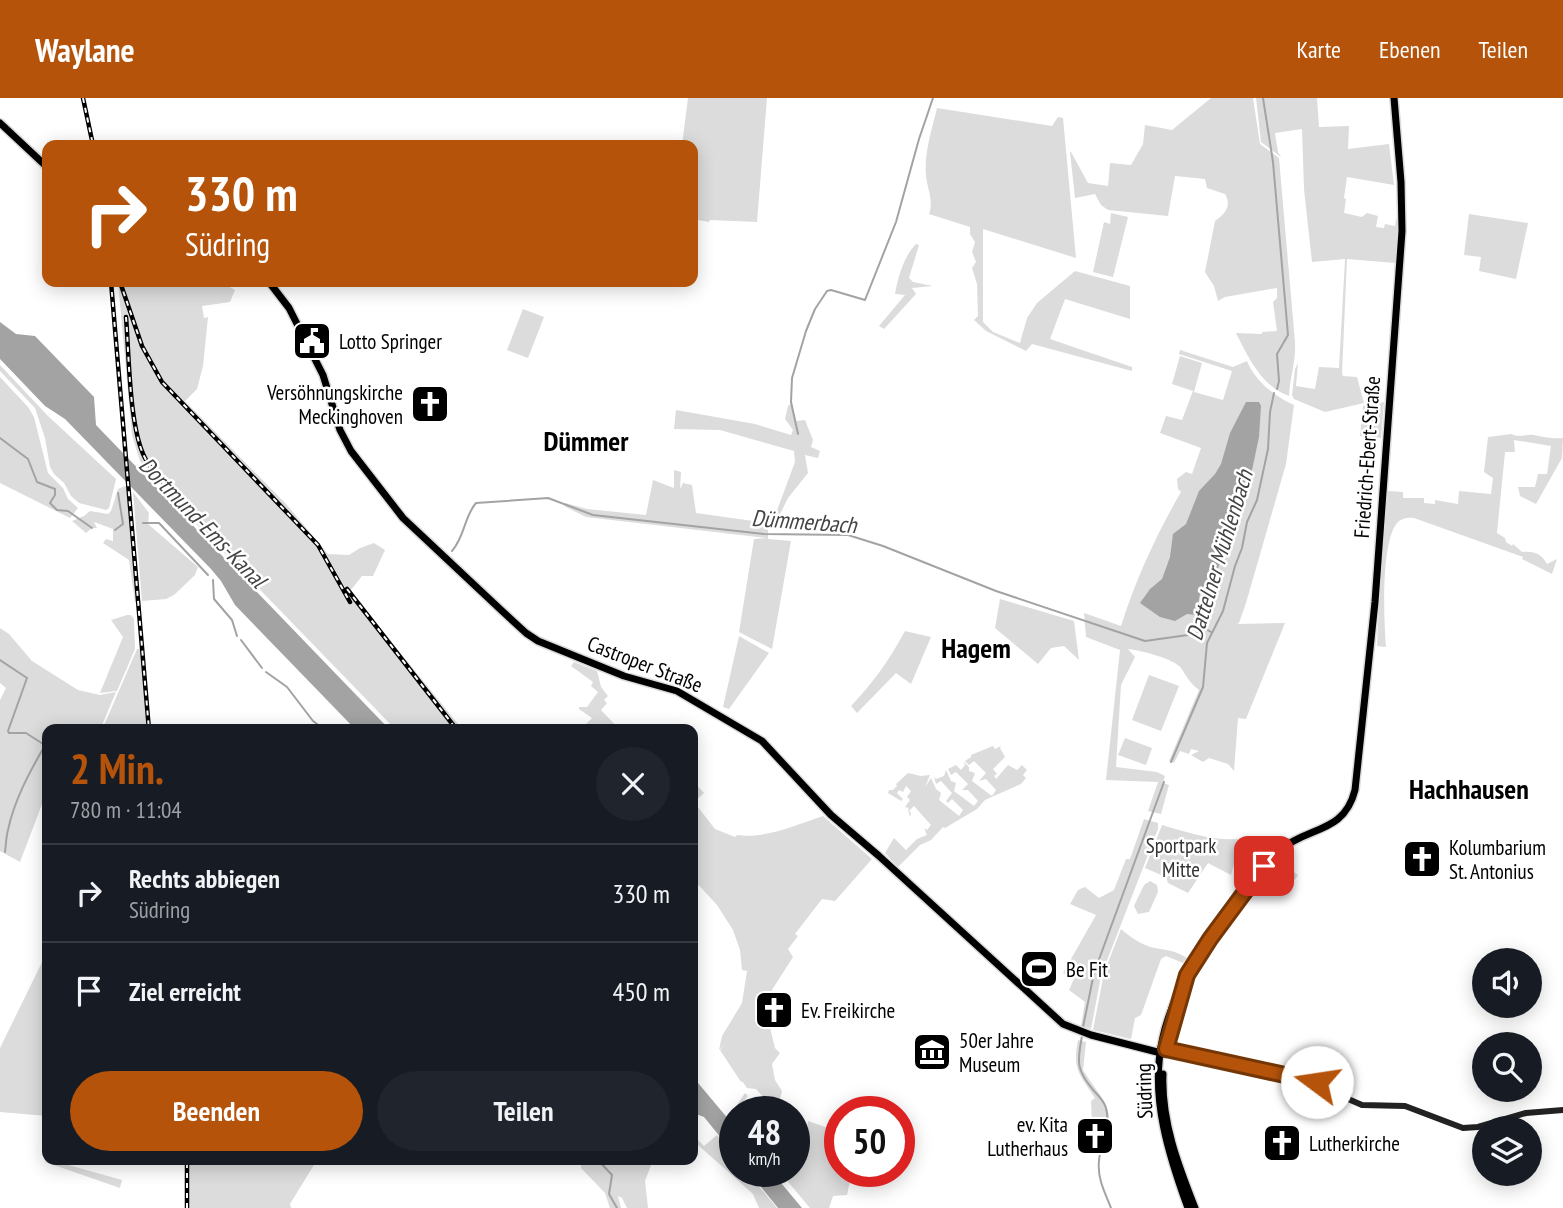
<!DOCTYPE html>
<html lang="de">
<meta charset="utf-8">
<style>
body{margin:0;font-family:"PT Sans Narrow",sans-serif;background:#20242c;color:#f1f3f6;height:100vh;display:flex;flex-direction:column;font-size:26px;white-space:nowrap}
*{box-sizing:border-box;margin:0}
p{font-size:23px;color:#9ea1a6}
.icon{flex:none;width:38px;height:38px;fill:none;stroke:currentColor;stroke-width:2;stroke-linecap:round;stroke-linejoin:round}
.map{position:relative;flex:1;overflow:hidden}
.panel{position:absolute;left:42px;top:626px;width:656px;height:441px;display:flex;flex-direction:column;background:#171b24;border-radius:14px;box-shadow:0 4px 18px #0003}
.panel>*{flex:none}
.guide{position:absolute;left:42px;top:42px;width:656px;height:147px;border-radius:14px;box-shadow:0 4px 18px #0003;background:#b45309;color:#fff;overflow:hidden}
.fabs{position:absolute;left:1472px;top:850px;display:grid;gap:14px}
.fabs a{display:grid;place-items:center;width:70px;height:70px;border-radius:50%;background:#171b24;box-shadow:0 4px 18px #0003;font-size:35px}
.speed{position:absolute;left:719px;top:998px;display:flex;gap:14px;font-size:35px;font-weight:700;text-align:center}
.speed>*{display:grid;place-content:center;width:91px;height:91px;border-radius:50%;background:#171b24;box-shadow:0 4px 18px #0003;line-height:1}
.speed small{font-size:18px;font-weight:400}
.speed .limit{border:10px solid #d22;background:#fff;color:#111}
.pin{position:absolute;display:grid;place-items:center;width:60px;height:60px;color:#fff;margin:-30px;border-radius:14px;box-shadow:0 4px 10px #0006}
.me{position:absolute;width:77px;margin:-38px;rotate:284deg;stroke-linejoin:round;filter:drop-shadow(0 0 5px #0008)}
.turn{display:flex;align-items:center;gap:24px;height:147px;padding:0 28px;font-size:32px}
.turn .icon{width:91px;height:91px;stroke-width:2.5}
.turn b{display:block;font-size:49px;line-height:60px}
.round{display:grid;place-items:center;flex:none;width:74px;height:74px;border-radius:37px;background:#20242c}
.overview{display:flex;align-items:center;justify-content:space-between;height:119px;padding:0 28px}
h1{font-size:42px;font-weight:700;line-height:52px;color:#b45309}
.cta{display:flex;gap:14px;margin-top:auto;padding:14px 28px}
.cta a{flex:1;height:80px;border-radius:42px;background:#b45309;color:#fff;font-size:28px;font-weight:700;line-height:80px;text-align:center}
.cta a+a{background:#20242c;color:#f1f3f6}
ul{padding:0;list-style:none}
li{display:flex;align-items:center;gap:21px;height:98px;padding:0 28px;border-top:2px solid #363941}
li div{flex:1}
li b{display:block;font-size:26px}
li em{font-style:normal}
header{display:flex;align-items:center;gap:42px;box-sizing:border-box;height:98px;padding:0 35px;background:#b45309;color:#fff}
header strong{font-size:33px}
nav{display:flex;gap:38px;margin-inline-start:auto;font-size:24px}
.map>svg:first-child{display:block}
</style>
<header>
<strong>Waylane</strong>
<nav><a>Karte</a><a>Ebenen</a><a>Teilen</a></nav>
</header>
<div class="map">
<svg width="1563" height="1110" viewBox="0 0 1563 1110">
<rect width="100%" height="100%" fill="#fff"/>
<path fill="#dcdcdc" d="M688,0H767L757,124L710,122L709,124L693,121V47H682Z
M1211,0H1253L1260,46L1279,60L1295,244C1296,265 1290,278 1289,298C1262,289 1248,259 1236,235L1262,236V234L1277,233L1273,204L1277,200V190L1225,199L1218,203L1214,188L1205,174L1215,123C1225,116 1232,108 1225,96L1207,90L1205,81L1175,78L1168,118L1108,112L1101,107L1095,96L1075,100L1070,54H1071L1088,85L1108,88L1110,65L1131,67L1143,46L1145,27L1172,32Z
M1256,0H1317L1319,29L1349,28L1348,51L1389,46L1394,87L1347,79L1344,100L1346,101L1344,115L1362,119L1367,115L1378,118L1376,129L1384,130L1385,126L1395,128L1396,121H1399L1396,165L1347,161L1342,275L1343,278L1357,279L1364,305L1325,314L1294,301L1292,297L1295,271L1298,265L1296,288L1315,291L1319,269L1339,270L1345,161L1312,164L1304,91L1302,31L1275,35L1278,54L1281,59L1261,44Z
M937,10L1052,28L1058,19L1063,20L1076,160L983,131V224L993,234L1020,245L1027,220L1037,205L1075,173L1130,188V221L1065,201L1050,241L1132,269V273L1032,246L1026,253L986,233L974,222L978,218L977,186L972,170L976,164L972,154L975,144L970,136V129L929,116C934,102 927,91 926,77C924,55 932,31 937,10Z
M1111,115L1128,119L1113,179L1093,174L1104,124L1110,126Z
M1469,116L1528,125L1516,181L1479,173L1481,159L1464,157Z
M916,146L919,147L909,180L913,184L933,188L912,190L916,196L884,231L879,228L905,197L895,196C898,179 904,158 916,146Z
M118,184H221L235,192L230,204L202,208L204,220L208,219L203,268L197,291L185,303L287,407L328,456L349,457L360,450L374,445L385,452L373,478H362L350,493L463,632H396L172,401L140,363L132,337Z
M523,211L544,219L528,260L507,252Z
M1180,252L1233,269L1247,263C1255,283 1274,298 1294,307L1286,366L1246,505L1239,525L1237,526L1285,525L1246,621L1238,620L1234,673L1228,666L1209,660L1203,664L1191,657L1199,653L1191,651L1189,656L1180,653L1174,665L1169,663L1199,592C1188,583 1188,580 1181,570C1175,561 1139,552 1128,551L1135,559L1121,587L1116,669L1157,674L1165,678L1163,685L1169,687L1161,716L1148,713L1158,684L1106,682L1120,552L1086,539L1084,515L1121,528C1136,481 1156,437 1181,394L1178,391L1177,381L1186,374L1192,376L1201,350L1160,335L1166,318L1182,322L1193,293L1172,286L1180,258L1202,265L1194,294L1223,302L1232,273L1179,256Z
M0,267L48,318L116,381L109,410L106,412L79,405L71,398L64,385L54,376L50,369L45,340L35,310L0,273Z
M0,279L28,309L34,319L48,375L63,390L68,401L78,410L70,420L0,385Z
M1384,304L1381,340L1360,338L1363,308Z
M792,305L796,323L805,322L813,342L811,349L820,353L818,360L805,357L808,375L788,400L779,418L776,415L795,364L794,353L720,332L674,331L676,312L755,326L791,337L793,332L785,321L788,308Z
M1511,336C1519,340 1525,336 1534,337C1544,339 1552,341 1563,340L1562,360L1536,406L1520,398L1518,389H1535L1538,376H1547L1551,348L1514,342L1515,354H1505L1497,435L1505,440L1506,444L1512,448L1513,446L1522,454C1533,453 1541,455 1547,466L1557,461L1552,476L1522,461L1523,459L1414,420C1409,419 1403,420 1399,423C1380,439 1384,525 1386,549L1377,548L1383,424L1386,417L1388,393L1403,394V400H1424V405L1435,406V402L1458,406L1459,393L1491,396L1493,380L1484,374L1488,339Z
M674,372L681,374L680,391L683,385L692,387L696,415L768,425V441L791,443L772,551L739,534L754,441L767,440L586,419L564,408L565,405L587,411L646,417L653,382L674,390Z
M125,388L127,389L137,504H135L129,462L103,445L106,441L113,443V431L94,424L97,430H92L86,435L72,423L84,418L90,413L108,416L111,413L118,391Z
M133,394L149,415L148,426L198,469L195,477L174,497L166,501L142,503Z
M1000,501L1074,523L1079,562L1064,548L1051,550L1038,566L995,530Z
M127,517H131L134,521L135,551L117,593L100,595L123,539L111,522Z
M0,530L9,536L32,563L78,592L100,597L116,594L100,632H47V693L20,764L0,753V602L6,590L0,585Z
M905,533L931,539L911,586L896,575L857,615L851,608C873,585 890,561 905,533Z
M739,538L769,555L729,611L723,609Z
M137,551H141L147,632H102Z
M574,564L597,573L601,589L608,598L604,602L607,605L601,612L620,632H580L592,620L579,611V609H587L598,594L591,588L593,584L571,568Z
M1149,577L1179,588L1161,633L1132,622Z
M1125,640L1152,650L1146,667L1118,657Z
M993,648L995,651L1001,648L1000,650L1005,659L993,671L997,676L994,678L996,681L1008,667L1017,672L1022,667L1027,672L1023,677L1026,680L1021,686L985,702L977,711L945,730L943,729L931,742L920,747L898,769L885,755L894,740L906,752L917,741L927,737L924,730L927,732L931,727L914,708L909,713L911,715L910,719L908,712L909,710L905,709L910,702L907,699L911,693L906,688L903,694L899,692L897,695L903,701L901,703L888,695L889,692H893L897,688L896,686L908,675L921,678L930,677L925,689L931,680L936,691L941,695L939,702L959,718L963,712L952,701L948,705L946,703L952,695L941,683L936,686L934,679L936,681L944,678L946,672L951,683L956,685L954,693L974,708L978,703L968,692H962L968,686L956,674L951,677L948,671L956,667L961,672L965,667L963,663L969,669V673L975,675L972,683L992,698L996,692L986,681L979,683L986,675L974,663L969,667L965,663L971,659V657Z
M693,683L704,695L694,704L715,731L735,739L737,737C765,741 796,727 823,718L872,761L835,803L822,801L795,836L798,838L788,851L793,859L761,909L760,917L768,921L775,950L780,955L772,966L775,982L782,993L777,1013H735L734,1019L731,1016L745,995L748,998L739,1009L740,1011L746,1010L753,1000L760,1008L765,1007V1001L756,991L747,990L742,983L741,984L720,952L724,947L719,952L722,938L742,905L747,873L742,872L740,852L733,832L717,807L693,781Z
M1144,721L1158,725V731L1101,878L1091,931L1081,928L1085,904L1069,892L1074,881L1063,875L1096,817L1070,806L1078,792L1085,789L1099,800L1114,792L1126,761H1130Z
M1162,727C1187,734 1212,743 1238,741L1239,747L1231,777L1208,765L1188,795L1168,785L1166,779L1145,770Z
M1278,770L1285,775L1288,770L1298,777L1284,796L1277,791L1274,795L1264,788Z
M1150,783L1157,787L1158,794L1149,814L1138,816L1134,808L1144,787Z
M1121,831C1130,839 1143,848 1155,850C1170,853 1174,852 1187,860L1183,865L1166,858L1161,861L1141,917L1135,920L1131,941L1093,932L1104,875Z
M47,854V1018L0,1014V950Z
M1078,942L1086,944L1083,972C1107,1010 1115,1005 1105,1053L1082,1051L1092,1026L1091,1003L1095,1000C1080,977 1072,972 1078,942Z
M808,1023L831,1031L830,1038L840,1040V1073H852L847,1097L833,1098L829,1110H810L784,1079L775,1073H794L795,1044L807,1032Z
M693,1037L704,1048L717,1037L735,1060V1073H746L777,1110H759L753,1096L698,1047L693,1042Z
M47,1061L122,1082L120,1090L45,1064Z
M189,1062H317L290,1106L291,1110H189Z
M581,1062H653L645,1083L648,1110H627L622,1100L618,1098L621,1110H610L605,1095L581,1070Z"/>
<path fill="#a3a3a3" d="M0,224L16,236L35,238L94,299L96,327L390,632H356L235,507L221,483L211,471L65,321L45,308L0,261Z
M1246,304H1259L1261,308L1259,339L1251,377L1244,386V401L1230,423L1231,432L1222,459L1216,476L1200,496L1196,517L1187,516L1175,523L1160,519L1140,505L1150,491L1162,481L1170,459L1173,436L1186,426L1199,393L1215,376L1221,366L1230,335Z
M693,979L735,1029V1057L704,1019L693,1015Z
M748,1073H771L802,1110H778Z"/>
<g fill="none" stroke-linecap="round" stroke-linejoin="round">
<path stroke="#a3a3a3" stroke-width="2" d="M1263,0L1273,64L1288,237L1277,256L1279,283L1277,291
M798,336L791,304L792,280L806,233L815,211L827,193L831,192L865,202L896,124L919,41L933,0
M0,340L28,361L37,384L55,391V397L50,405L57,412L68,413L92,430
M118,395L123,426
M143,425H159L208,477
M115,432L123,426
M452,453C465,438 464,419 476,405L548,400L593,417L764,436L848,437L883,448L996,493L1145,543L1195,536L1206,531L1211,534
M213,482L214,501L232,522L237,538
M1196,517L1206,531
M241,542L262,570
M0,562L27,580L8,633L9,635H26L43,646L44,649C29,675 14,703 8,732C6,739 6,747 5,754
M266,574L287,589L313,623L325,632
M1171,664L1203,589L1207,545L1223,513L1235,468L1242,450L1247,424L1257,402L1268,351L1270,314L1274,295
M1083,929L1094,875L1164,684
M1082,938C1077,964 1076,972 1094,993C1099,998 1104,1003 1106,1010C1111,1029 1100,1045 1099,1063C1097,1080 1105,1095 1111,1110
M598,1062L612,1077L609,1096L617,1110"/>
<defs>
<path id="primary" d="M0,25L47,69
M269,184L289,210L323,277L340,332L351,353L403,420L501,512L526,535L538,543L624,578L677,593L762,643L831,717L879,758L1063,926L1091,937L1165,956
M1166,950L1174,914
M1163,976C1161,1023 1178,1067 1195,1110
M1188,1110C1143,988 1145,929 1223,822C1241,799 1257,771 1280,752C1308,728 1344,736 1355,692L1375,504L1402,133L1401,84L1394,0"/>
</defs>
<use href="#primary" stroke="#dbdbdb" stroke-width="10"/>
<path stroke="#222" stroke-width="6" d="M1166,951L1317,984L1325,982L1334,992
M1317,984L1320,993L1332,994L1362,1007L1405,1008L1463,1030L1478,1029L1526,1015L1563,1012"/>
<use href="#primary" stroke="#000" stroke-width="7"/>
<defs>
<path id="rail" d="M83,0L93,47
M111,184L149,632
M120,184L142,248L162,284L318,447L350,504
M126,219C129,255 129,330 145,360C156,381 176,397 192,413
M347,491L457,632
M187,1110V1062"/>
</defs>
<use href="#rail" stroke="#000" stroke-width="4.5"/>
<use href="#rail" stroke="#fff" stroke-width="2" stroke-dasharray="5" stroke-linecap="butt"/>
</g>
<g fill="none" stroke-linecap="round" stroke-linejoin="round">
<defs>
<path id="route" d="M1264,768L1210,841L1187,877L1166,951L1317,984"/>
</defs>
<use href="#route" stroke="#753606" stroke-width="18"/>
<use href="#route" stroke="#b45309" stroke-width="12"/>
</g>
<defs>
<symbol id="civic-square" viewBox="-11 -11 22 22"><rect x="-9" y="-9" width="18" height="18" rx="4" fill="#000" stroke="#fff"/><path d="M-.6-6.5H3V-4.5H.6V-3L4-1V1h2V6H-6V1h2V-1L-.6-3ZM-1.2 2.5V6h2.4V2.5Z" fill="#fff"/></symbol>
<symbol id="church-square" viewBox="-11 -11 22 22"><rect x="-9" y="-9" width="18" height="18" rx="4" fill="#000" stroke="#fff"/><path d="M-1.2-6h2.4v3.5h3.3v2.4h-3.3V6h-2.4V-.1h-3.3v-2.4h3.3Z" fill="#fff"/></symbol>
<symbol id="stadium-square" viewBox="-11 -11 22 22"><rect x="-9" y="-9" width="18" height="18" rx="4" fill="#000" stroke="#fff"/><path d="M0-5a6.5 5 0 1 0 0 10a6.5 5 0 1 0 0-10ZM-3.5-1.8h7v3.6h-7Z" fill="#fff"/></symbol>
<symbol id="museum-square" viewBox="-11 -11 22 22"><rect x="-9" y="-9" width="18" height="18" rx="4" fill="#000" stroke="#fff"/><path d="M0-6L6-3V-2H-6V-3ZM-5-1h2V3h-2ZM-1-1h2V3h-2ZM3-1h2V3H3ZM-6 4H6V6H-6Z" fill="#fff"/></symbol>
</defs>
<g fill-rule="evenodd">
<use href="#civic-square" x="290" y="221" width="44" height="44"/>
<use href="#church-square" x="408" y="284" width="44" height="44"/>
<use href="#church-square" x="1400" y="739" width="44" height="44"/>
<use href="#stadium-square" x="1017" y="849" width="44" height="44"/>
<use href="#church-square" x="752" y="890" width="44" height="44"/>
<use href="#museum-square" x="910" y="932" width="44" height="44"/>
<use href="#church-square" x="1073" y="1016" width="44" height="44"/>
<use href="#church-square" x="1260" y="1023" width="44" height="44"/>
</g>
<g text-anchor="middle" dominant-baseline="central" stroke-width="5" stroke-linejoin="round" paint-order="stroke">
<g font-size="21" fill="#000" stroke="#fff" text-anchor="start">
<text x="339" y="243">Lotto Springer</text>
<text x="403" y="294" text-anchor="end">Versöhnungskirche<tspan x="403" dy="24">Meckinghoven</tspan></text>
<text x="1449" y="749">Kolumbarium<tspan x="1449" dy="24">St. Antonius</tspan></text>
<text x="1066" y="871">Be Fit</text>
<text x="801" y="912">Ev. Freikirche</text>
<text x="959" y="942">50er Jahre<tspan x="959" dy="24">Museum</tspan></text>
<text x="1068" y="1026" text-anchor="end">ev. Kita<tspan x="1068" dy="24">Lutherhaus</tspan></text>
<text x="1309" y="1045">Lutherkirche</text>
</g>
<g font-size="21" fill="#000" stroke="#fff">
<text transform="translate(1367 359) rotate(-86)">Friedrich-Ebert-Straße</text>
<text transform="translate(645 566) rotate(21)">Castroper Straße</text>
<text transform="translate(1144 993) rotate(-92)">Südring</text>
</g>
<g font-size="21" fill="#333" stroke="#fff">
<text x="1181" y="747">Sportpark<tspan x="1181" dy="24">Mitte</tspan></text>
</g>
<g font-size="23" font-style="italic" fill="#444" stroke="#fff">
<text transform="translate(804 423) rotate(4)">Dümmerbach</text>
<text transform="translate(203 424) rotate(46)">Dortmund-Ems-Kanal</text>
<text transform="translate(1219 457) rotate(-73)">Dattelner Mühlenbach</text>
</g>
<g font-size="28" font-weight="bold" fill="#000" stroke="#fff">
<text x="586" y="342">Dümmer</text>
<text x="976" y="549">Hagem</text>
<text x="1469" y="690">Hachhausen</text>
</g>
</g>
</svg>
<div class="fabs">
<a><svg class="icon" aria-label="sound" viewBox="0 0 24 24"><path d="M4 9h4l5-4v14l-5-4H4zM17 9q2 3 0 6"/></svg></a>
<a><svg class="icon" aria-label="search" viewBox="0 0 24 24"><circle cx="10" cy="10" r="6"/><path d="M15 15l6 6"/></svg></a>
<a><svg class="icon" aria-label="layers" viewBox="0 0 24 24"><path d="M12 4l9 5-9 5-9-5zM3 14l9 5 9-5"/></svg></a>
</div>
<div class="speed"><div>48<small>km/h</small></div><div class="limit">50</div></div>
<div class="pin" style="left:1264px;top:768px;background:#d93025"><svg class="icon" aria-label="arrive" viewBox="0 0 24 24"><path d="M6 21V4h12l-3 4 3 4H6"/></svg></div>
<svg class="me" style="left:1317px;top:984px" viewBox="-20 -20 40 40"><circle r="19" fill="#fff"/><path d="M0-13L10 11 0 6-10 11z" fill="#b45309"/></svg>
<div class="guide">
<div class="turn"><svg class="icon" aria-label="right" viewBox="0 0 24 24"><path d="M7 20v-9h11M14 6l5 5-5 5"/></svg><div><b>330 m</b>Südring</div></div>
</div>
<section class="panel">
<div class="overview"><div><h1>2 Min.</h1><p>780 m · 11:04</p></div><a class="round"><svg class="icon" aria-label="close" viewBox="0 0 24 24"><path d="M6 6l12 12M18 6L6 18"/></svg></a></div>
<ul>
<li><svg class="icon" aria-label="right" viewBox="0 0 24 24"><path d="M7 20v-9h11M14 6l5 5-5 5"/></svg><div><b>Rechts abbiegen</b><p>Südring</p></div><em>330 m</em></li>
<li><svg class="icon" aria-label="arrive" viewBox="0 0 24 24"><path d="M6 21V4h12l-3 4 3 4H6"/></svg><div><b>Ziel erreicht</b></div><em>450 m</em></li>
</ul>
<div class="cta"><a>Beenden</a><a>Teilen</a></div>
</section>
</div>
